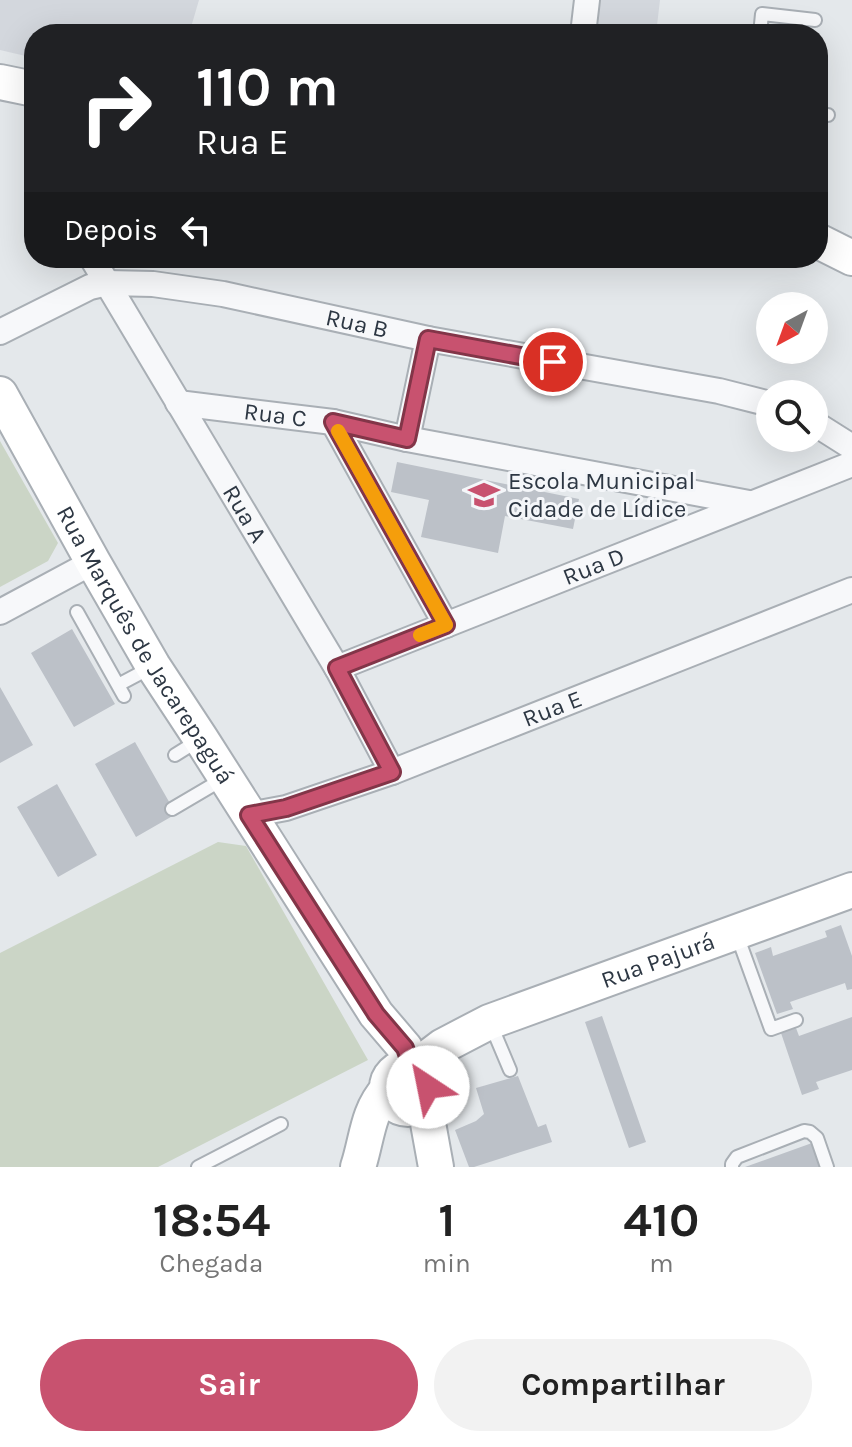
<!DOCTYPE html>
<html lang="pt">
<meta charset="utf-8">
<style>
body{margin:0;font-family:Karla,sans-serif;background:#f2f2f2;color:#222;height:100vh;display:flex;flex-direction:column;font-size:30px;white-space:nowrap}
*{box-sizing:border-box;margin:0}
p{font-size:26px;color:#767676}
.icon{flex:none;width:44px;height:44px;fill:none;stroke:currentColor;stroke-width:2;stroke-linecap:round;stroke-linejoin:round}
.map{position:relative;height:1167px;overflow:hidden}
.sheet{display:flex;flex-direction:column;background:#fff;flex:1}
.sheet>*{flex:none}
.hud{position:absolute;left:24px;top:24px;width:804px;height:244px;border-radius:32px;box-shadow:0 8px 32px #0002;background:#202124;color:#fff;overflow:hidden}
.needle{width:52px;rotate:221deg}
.buttons{position:absolute;left:756px;top:292px;display:grid;gap:16px}
.buttons a{display:grid;place-items:center;width:72px;height:72px;border-radius:50%;background:#fff;box-shadow:0 8px 32px #0002;font-size:40px}
.pin{position:absolute;display:grid;place-items:center;width:68px;height:68px;color:#fff;margin:-34px;border:4px solid #fff;border-radius:50%;box-shadow:0 2px 8px #0007}
.me{position:absolute;width:88px;margin:-44px;rotate:326deg;stroke-linejoin:round;filter:drop-shadow(0 0 6px #0008)}
.turn{display:flex;align-items:center;gap:28px;height:168px;padding:0 40px;font-size:36px}
.turn .icon{width:104px;height:104px;stroke-width:2.5}
.turn b{display:block;font-size:56px;line-height:68px}
.then{display:flex;align-items:center;height:76px;padding:0 40px;background:#0003;gap:16px;font-size:30px}
.eta{display:flex;justify-content:space-evenly;align-items:center;height:136px;text-align:center}
.eta b{font-size:48px;font-weight:700;line-height:56px}
.primary-button{display:flex;gap:16px;margin-top:auto;padding:16px 40px}
.primary-button a{flex:1;height:92px;border-radius:48px;background:#c8526f;color:#fff;font-size:32px;font-weight:700;line-height:92px;text-align:center}
.primary-button a+a{background:#f2f2f2;color:#222}
.map>svg:first-child{display:block}
</style>
<div class="map">
<svg width="852" height="1167" viewBox="0 0 852 1167">
<rect width="100%" height="100%" fill="#e4e8eb"/>
<path fill="#d3d7dd" d="M0,0H199L189,34H34V58L0,50Z
M601,0H660L656,34H595Z"/>
<path fill="#cbd5c6" d="M0,441L58,543L48,561L0,587Z
M218,842L246,846L368,1060L158,1167H0V953Z"/>
<path fill="#bcc1c8" d="M397,462L579,499L573,529L505,516L498,553L421,537L429,500L391,492Z
M72,629L115,704L74,727L31,653Z
M0,687L33,745L0,763Z
M135,742L176,814L136,837L95,764Z
M57,784L97,855L58,877L17,807Z
M841,925L852,956V989L847,990L845,983L790,1002L793,1009L777,1014L755,953L771,947L773,956L827,937L825,931Z
M602,1016L646,1142L629,1148L585,1022Z
M852,1017V1070L816,1082L819,1089L802,1095L781,1033L796,1028L799,1036Z
M518,1076L538,1127L546,1124L552,1142L474,1167H469L455,1130L476,1121L484,1114L476,1088Z
M812,1143L820,1167H745Z"/>
<g fill="none" stroke-linecap="round" stroke-linejoin="round">
<defs>
<path id="lane" d="M760,34L762,14L815,20
M818,115H828
M77,612L124,696
M118,685L150,668
M175,755L199,740
M172,809L223,779
M737,935L771,1029L796,1020
M491,1025L510,1070
M198,1167L281,1124
M732,1167V1164L737,1157L804,1131L810,1132L817,1138L827,1167"/>
<g id="street">
<path d="M583,34L587,0"/>
<path id="s1" d="M92,258L337,668L392,772"/>
<path id="s2" d="M0,332L90,287L107,283L153,284L223,294L428,339L719,391L770,404"/>
<path id="s3" d="M178,403L333,422L407,439L749,503"/>
<path d="M333,422L446,625"/>
<path d="M814,423L852,447"/>
<path d="M407,439L428,339"/>
<path d="M0,612L93,562"/>
<path id="s4" d="M337,668L852,464"/>
<path id="s5" d="M249,815L286,808L392,772L852,590"/>
</g>
<g id="secondary">
<path d="M0,82L34,89"/>
<path d="M818,241L852,258"/>
<path id="s6" d="M0,394L93,562L153,666L201,739L376,1014L405,1048L412,1068"/>
<circle cx="408" cy="1088" r="21"/>
<path id="s7" d="M414,1068L443,1046L489,1022L852,890"/>
<path d="M424,1101L436,1167"/>
<path d="M358,1167C367,1140 367,1112 387,1090"/>
</g>
</defs>
<use href="#lane" stroke="#a9afb5" stroke-width="16"/>
<use href="#street" stroke="#a9afb5" stroke-width="28"/>
<use href="#secondary" stroke="#a9afb5" stroke-width="38"/>
<use href="#lane" stroke="#f7f8fa" stroke-width="12"/>
<use href="#street" stroke="#f7f8fa" stroke-width="24"/>
<use href="#secondary" stroke="#fff" stroke-width="34"/>
</g>
<g fill="none" stroke-linecap="round" stroke-linejoin="round">
<defs>
<path id="route" d="M428,1087L424,1075L412,1068L405,1048L376,1014L249,815L286,808L392,772L337,668L446,625L333,422L407,439L428,339L553,362"/>
</defs>
<use href="#route" stroke="#823548" stroke-width="20"/>
<use href="#route" stroke="#c8526f" stroke-width="14"/>
<path stroke="#f59e0b" stroke-width="14" d="M338,431L446,625L420,635"/>
</g>
<defs>
<symbol id="school-bare" viewBox="-9 -9 18 18"><path d="M0-5L7-2L0 1L-7-2ZM-4 1L0 2.5L4 1V4Q0 6-4 4Z" fill="#c8526f" stroke="#f4f6f9" stroke-width="2.5" paint-order="stroke"/></symbol>
</defs>
<g fill-rule="evenodd">
<use href="#school-bare" x="462" y="473" width="44" height="44"/>
</g>
<g text-anchor="middle" dominant-baseline="central" stroke-width="6" stroke-linejoin="round" paint-order="stroke">
<g font-size="24" fill="#2d3743" stroke="#f4f6f9">
<text stroke="none"><textPath href="#s2" startOffset="372">Rua B</textPath></text>
<text stroke="none"><textPath href="#s3" startOffset="98">Rua C</textPath></text>
<text stroke="none"><textPath href="#s1" startOffset="298">Rua A</textPath></text>
<text stroke="none"><textPath href="#s4" startOffset="276">Rua D</textPath></text>
<text stroke="none"><textPath href="#s6" startOffset="290">Rua Marquês de Jacarepaguá</textPath></text>
<text stroke="none"><textPath href="#s5" startOffset="322">Rua E</textPath></text>
<text stroke="none"><textPath href="#s7" startOffset="268">Rua Pajurá</textPath></text>
</g>
<g font-size="24" fill="#2d3743" stroke="#f4f6f9" text-anchor="start">
<text x="508" y="481">Escola Municipal<tspan x="508" dy="28">Cidade de Lídice</tspan></text>
</g>
</g>
</svg>
<div class="buttons">
<a><svg class="needle" viewBox="-14 -14 28 28"><path d="M0-13l5 13h-10z" fill="#e53935"/><path d="M0 13l5-13h-10z" fill="#767676"/></svg></a>
<a><svg class="icon" aria-label="search" viewBox="0 0 24 24"><circle cx="10" cy="10" r="6"/><path d="M15 15l6 6"/></svg></a>
</div>
<div class="pin" style="left:553px;top:362px;background:#d93025"><svg class="icon" aria-label="arrive" viewBox="0 0 24 24"><path d="M6 21V4h12l-3 4 3 4H6"/></svg></div>
<svg class="me" style="left:428px;top:1087px" viewBox="-20 -20 40 40"><circle r="19" fill="#fff"/><path d="M0-13L10 11 0 6-10 11z" fill="#c8526f"/></svg>
<div class="hud">
<div class="turn"><svg class="icon" aria-label="right" viewBox="0 0 24 24"><path d="M7 20v-9h11M14 6l5 5-5 5"/></svg><div><b>110 m</b>Rua E</div></div>
<div class="then">Depois<svg class="icon" aria-label="left" viewBox="0 0 24 24"><path d="M17 20v-9H6M10 6l-5 5 5 5"/></svg></div>
</div>
</div>
<section class="sheet">
<div class="eta">
<div><b>18:54</b><p>Chegada</p></div>
<div><b>1</b><p>min</p></div>
<div><b>410</b><p>m</p></div>
</div>
<div class="primary-button"><a>Sair</a><a>Compartilhar</a></div>
</section>
